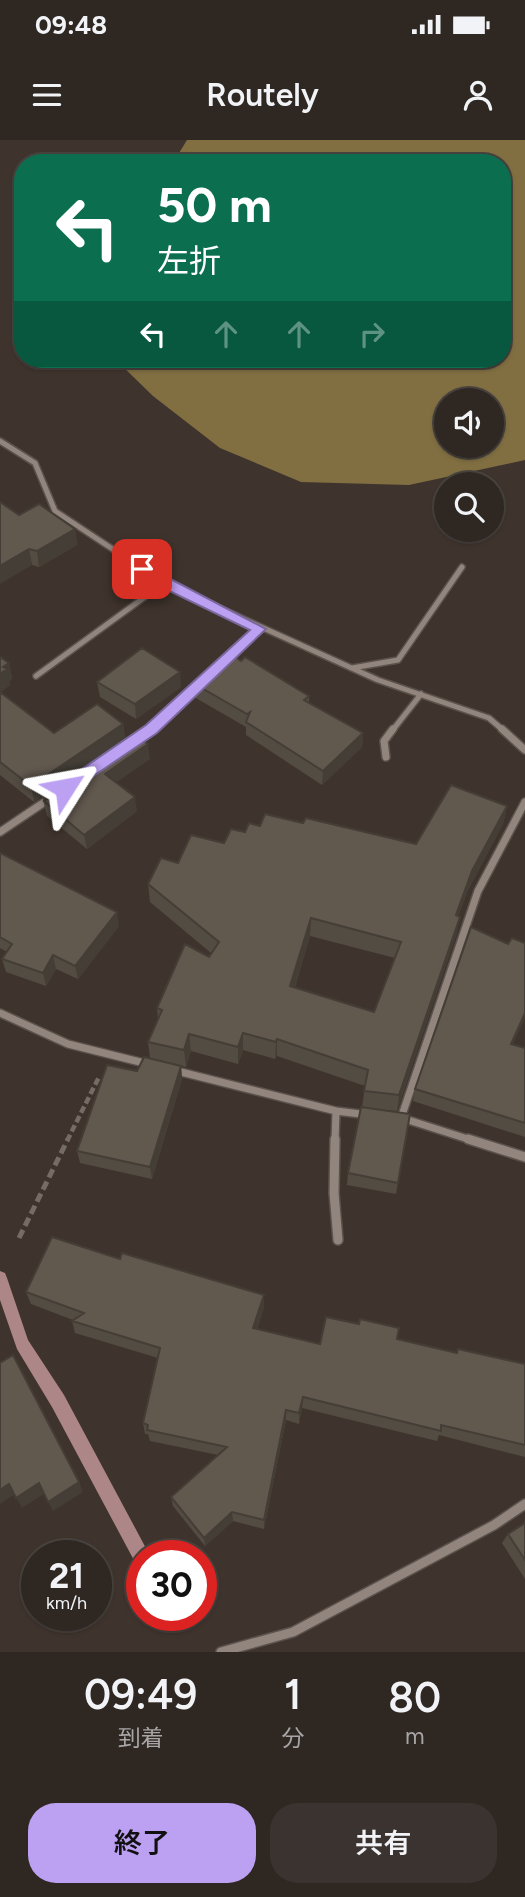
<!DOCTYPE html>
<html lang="ja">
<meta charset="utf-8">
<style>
body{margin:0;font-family:Figtree,"Noto Sans JP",sans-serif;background:#3b332f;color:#f1f3f6;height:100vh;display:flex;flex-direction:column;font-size:26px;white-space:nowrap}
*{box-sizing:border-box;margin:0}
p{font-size:23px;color:#a7a5a5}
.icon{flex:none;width:38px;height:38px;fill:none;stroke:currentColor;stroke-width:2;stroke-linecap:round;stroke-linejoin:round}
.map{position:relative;height:1512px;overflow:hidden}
.sheet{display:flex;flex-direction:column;background:#2f2722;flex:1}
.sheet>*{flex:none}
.hud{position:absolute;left:14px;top:14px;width:497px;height:214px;border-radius:28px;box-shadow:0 2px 5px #0004,0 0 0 2px #4a4440;background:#0b6e4f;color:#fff;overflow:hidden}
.tools{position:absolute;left:434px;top:248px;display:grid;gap:14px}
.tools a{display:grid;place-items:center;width:70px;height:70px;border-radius:50%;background:#2f2722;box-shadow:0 2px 5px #0004,0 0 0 2px #4a4440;font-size:35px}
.speed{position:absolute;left:21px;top:1400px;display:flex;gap:14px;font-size:35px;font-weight:700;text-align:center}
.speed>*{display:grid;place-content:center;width:91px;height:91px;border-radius:50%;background:#2f2722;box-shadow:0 2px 5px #0004,0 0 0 2px #4a4440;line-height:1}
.speed small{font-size:18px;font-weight:400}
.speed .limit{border:10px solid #d22;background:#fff;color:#111}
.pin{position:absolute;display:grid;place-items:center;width:60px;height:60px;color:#fff;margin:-30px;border-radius:14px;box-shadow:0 4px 10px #0006}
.me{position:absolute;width:77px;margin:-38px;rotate:56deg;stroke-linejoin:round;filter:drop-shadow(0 0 5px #0008)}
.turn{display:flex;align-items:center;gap:24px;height:147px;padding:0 28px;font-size:32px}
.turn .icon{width:91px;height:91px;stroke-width:2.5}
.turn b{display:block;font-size:49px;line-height:60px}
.lanes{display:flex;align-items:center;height:66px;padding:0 28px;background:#0003;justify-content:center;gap:35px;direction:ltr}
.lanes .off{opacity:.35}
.eta{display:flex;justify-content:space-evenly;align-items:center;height:119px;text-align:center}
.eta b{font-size:42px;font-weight:600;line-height:49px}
.cta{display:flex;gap:14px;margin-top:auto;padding:14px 28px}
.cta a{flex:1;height:80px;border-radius:28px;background:#bca0f2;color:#111;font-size:28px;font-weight:600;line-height:80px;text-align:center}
.cta a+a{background:#3b332f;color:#f1f3f6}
.status{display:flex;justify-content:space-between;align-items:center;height:49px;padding:0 35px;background:#2f2722;direction:ltr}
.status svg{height:19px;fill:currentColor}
header{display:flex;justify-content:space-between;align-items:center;height:91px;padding:0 28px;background:#2f2722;font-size:32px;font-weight:600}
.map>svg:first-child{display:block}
</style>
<div class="status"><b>09:48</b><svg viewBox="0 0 49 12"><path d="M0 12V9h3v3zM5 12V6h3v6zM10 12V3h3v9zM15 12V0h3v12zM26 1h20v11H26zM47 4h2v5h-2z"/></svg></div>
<header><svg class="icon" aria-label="menu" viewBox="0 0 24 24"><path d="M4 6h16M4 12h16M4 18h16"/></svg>Routely<svg class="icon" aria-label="person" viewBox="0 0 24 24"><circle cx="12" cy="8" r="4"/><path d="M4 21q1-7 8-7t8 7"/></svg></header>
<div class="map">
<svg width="525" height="1512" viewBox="0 0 525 1512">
<rect width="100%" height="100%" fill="#3f342d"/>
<path fill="#816f42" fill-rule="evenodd" d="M187,0H525V320L409,345L301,342L220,308L153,256L115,219H502V23H173ZM446,261H492V306H446Z"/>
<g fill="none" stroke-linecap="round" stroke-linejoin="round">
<path fill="#ad8688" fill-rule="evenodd" d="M0,1131L5,1133L7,1138L28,1200L64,1255L148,1412L149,1416H142V1426L136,1424L52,1267L17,1209L0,1160Z"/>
<defs>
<path id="street-far2" d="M0,301L35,323L55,371L164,443L378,540L489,578L504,591
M226,520L259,489
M352,528L398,520L462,427
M36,536L164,443
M149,591L199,545
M392,591L421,554"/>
<path id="street-far1" d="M502,589L525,610
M134,601L152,589
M386,617L384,601L393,589
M0,692L49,659
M0,873L68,904L148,924
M173,930L336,971L369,975
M401,978L478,751L525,662
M402,978L474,1001
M335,1001L336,971"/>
<path id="street" d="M335,999L334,1053L338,1100
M468,999L525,1017
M221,1512L293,1492L494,1385L525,1364"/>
</defs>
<use href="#street-far2" stroke="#5b524d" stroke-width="8"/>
<use href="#street-far1" stroke="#5b524d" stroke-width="10"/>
<use href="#street" stroke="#5b524d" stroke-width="12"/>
<path stroke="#756c66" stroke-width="4.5" stroke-dasharray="7 3.5" stroke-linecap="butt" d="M67,1001L99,937"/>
<path stroke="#756c66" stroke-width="5" stroke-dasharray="9 4.5" stroke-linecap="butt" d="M19,1098L68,999"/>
<use href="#street-far2" stroke="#92857e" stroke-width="5"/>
<use href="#street-far1" stroke="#92857e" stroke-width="7"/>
<use href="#street" stroke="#92857e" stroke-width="9"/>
</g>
<path fill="#534c43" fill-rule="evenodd" d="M19,375L75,389L77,405L39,427L32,425Z
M0,517L9,523L12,539L9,541L10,545L0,552L54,593L123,584L125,598L150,619L116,642L137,671L87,709L47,676L42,656L34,662L0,635Z
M241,521L309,556V563L363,593L362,607L322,645L246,595V587L194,557L193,543Z
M97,542L181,547L136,579L100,557Z
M507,666L503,684L468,750L458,777H460L456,795L397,971L373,969L410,974L396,1054L347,1045L348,1033L362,967L365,946L277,916L275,919L243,910L238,924L191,911L186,927L150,918L148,902L158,880L157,868L211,813L150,762L148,744L178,723L224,703L260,686L303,683L416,704ZM310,796L395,818L374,872L295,847Z
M0,713L119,786L78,839L56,829L46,846L6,832L2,819L7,812L0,808Z
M513,905L525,908V997L413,961L415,949Z
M181,926L182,939L152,1039L80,1023L77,1011Z
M26,1152L264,1167L257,1189L320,1204L397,1199L457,1213L458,1209L525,1224V1317L439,1295L437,1301L302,1268L299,1284L286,1280L264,1389L233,1381L205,1406L173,1366L171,1357L218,1315L150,1301L148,1294H145L143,1283L158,1218L75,1193L72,1181L73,1180L31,1164Z
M525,1383V1439L502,1403L508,1394Z"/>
<path fill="#443e37" d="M75,389L77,405L39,427L37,411Z
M29,409L32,425L0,444V426Z
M9,523L12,539L9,541L10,545L0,553V534L3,527Z
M180,532L181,547L136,579L135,564Z
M123,584L125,600L41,655L42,656L34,662L31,646Z
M363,593L362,607L322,645L323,631Z
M148,604L150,619L107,649L105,634Z
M135,657L137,671L87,709L84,695Z
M507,666L503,684L468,750L452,793L456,775L472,731Z
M117,772L119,786L78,839L75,826Z
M460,777L456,795L397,971L399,955Z
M311,778L310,796L290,863V846Z
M53,815L56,829L46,846L43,833Z
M525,873V878L507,917L511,904Z
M243,893V910L238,924V907Z
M189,894L191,911L186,927L184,910Z
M277,899V916L275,919L276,902Z
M181,926L182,939L152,1039L150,1027Z
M264,1155V1167L253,1200V1188Z
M303,1257L302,1268L299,1284V1273Z
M286,1270V1280L264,1389V1380Z
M79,1342L83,1352L53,1371L48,1362Z
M39,1343L44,1354L22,1368L16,1358Z
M9,1344L15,1354L0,1364V1350Z
M232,1372L233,1381L205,1406L204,1398Z"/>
<path fill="#61584e" stroke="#443e37" stroke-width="2" fill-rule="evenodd" d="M0,362L19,375L39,364L75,389L37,411L29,409L0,426Z
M142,508L180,532L135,564L97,542Z
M232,514L241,521L245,517L309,556L304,560L363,593L323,631L246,582L250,572L247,574L193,543Z
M0,517L9,523L3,527L7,529L0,534Z
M0,552L54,593L97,564L123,584L31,646L0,622Z
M134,593L148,604L105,634L135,657L84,695L44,661L47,659L41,655Z
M451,645L507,666L472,731L456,775L460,777L399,955L364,951L368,930L277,899L276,902L243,893L238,907L189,894L184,910L148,902L162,870L157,868L185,804L209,817L219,802L148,744L161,718L178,723L191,695L224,703L231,689L245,692L249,683L260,686L265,674L303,683L306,678L416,704ZM311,778L401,802L374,872L290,846Z
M0,713L117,772L75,826L53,815L43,833L2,819L12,804L0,797Z
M471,787L508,804L512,798L525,803V873L511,904L525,908V983L415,949Z
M144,917L181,926L150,1027L77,1011L107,925L137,931Z
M361,967L410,974L398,1043L348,1033Z
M52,1097L120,1119L122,1113L264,1155L253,1188L320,1204L326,1177L359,1184L360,1179L399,1188L397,1199L457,1213L458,1209L525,1224V1305L441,1285V1291L303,1257L299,1273L286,1270L264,1380L232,1372L204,1398L171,1357L227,1307L147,1290L148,1285L143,1283L160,1208L72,1181L84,1173L26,1152Z
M13,1215L79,1342L48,1362L39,1343L16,1358L9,1344L0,1350V1223Z
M525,1383V1420L508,1394Z"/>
<path fill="#bca0f2" stroke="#7a689d" stroke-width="2" d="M142,424L266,489L157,593L70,652H60V644L146,585L250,490L159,446L137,432L136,429Z"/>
</svg>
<div class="tools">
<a><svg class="icon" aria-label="sound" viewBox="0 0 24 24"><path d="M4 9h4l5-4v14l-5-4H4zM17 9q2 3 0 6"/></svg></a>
<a><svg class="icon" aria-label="search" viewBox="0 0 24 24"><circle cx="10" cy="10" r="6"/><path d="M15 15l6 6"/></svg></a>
</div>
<div class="speed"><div>21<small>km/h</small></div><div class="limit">30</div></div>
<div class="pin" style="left:142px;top:429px;background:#d93025"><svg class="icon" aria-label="arrive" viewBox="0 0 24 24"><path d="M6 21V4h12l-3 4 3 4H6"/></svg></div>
<svg class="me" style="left:65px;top:648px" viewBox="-20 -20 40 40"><path d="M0-17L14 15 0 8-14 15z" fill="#bca0f2" stroke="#fff" stroke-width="4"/></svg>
<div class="hud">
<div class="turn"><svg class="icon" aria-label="left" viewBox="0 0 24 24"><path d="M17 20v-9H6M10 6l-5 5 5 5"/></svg><div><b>50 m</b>左折</div></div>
<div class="lanes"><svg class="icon" aria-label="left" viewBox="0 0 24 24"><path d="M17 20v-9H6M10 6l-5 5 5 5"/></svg><svg class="icon off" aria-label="ahead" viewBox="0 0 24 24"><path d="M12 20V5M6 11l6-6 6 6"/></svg><svg class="icon off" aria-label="ahead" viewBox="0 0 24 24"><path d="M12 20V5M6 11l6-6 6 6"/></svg><svg class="icon off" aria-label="right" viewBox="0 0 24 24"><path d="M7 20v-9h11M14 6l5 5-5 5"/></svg></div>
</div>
</div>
<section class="sheet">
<div class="eta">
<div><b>09:49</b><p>到着</p></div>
<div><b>1</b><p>分</p></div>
<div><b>80</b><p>m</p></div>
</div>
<div class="cta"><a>終了</a><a>共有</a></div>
</section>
